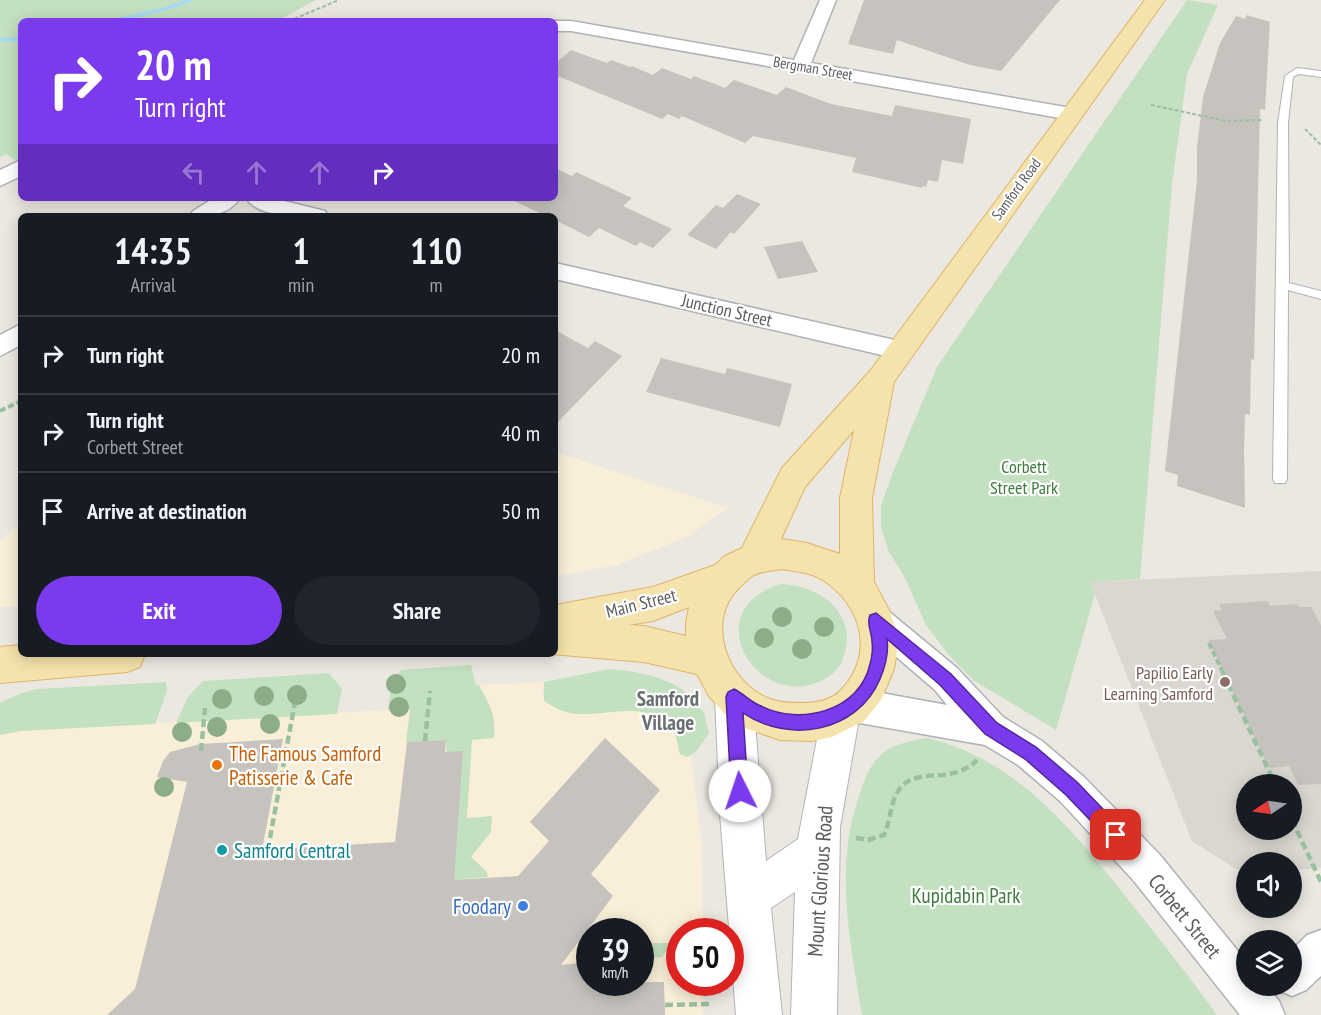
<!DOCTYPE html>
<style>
body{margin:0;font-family:"PT Sans Narrow",sans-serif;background:#20242c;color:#f1f3f6;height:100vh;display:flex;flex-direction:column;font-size:22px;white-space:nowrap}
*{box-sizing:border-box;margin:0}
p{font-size:20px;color:#9ea1a6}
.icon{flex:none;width:33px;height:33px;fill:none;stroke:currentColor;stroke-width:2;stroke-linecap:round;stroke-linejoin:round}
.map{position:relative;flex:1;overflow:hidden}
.drawer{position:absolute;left:18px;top:213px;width:540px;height:444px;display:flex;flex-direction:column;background:#171b24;border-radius:9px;box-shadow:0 3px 15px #0003}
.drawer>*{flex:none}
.banner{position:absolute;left:18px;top:18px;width:540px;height:183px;border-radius:9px;box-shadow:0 3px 15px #0003;background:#7c3aed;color:#fff;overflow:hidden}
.needle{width:39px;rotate:257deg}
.fabs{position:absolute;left:1236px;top:774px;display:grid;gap:12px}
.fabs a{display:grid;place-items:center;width:66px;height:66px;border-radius:50%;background:#171b24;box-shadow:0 3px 15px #0003;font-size:30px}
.speed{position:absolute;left:576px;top:918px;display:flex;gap:12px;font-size:30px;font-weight:700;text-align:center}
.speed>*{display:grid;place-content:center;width:78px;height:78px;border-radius:50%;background:#171b24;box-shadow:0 3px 15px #0003;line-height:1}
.speed small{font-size:15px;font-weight:400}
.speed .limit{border:9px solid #d22;background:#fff;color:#111}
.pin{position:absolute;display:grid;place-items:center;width:51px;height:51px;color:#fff;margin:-26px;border-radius:12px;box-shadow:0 3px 9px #0006}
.me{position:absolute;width:66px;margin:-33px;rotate:356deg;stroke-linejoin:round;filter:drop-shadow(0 0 4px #0008)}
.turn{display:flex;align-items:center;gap:21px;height:126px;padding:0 18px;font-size:27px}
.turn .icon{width:78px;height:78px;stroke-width:2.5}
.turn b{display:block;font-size:42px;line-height:51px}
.lanes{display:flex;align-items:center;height:57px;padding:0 18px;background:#0003;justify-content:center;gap:30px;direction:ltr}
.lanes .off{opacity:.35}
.eta{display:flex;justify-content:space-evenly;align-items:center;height:102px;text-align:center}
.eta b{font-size:36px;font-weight:800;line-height:42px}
.button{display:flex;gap:12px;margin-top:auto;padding:12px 18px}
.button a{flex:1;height:69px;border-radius:36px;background:#7c3aed;color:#fff;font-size:24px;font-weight:800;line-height:69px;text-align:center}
.button a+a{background:#20242c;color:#f1f3f6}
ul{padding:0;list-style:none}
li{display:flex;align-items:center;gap:18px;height:78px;padding:0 18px;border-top:2px solid #363941}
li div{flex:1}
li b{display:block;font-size:22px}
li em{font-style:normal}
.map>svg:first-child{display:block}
</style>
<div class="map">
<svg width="1321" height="1015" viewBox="0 0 1321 1015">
<rect width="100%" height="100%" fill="#ebe8e1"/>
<path fill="#f9efd8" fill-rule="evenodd" d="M555,452L728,508L687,537L617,565L555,576Z
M21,524V606L0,607V540Z
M544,682L542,695H627L688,730L702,846L703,931L680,932V982L704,983L703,1015H0V735L20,731L489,704L479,685ZM590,932H640V982H590Z"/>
<path fill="#dad7d0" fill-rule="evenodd" d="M1321,571V868L1292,870V862H1246V874H1244L1192,841L1090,582ZM1246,784H1292V830H1246Z"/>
<path fill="#c3e0c0" d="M0,0H316L277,21H21V159L17,161L6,154L0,157Z
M1187,0L1218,5L1187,74L1172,184L1140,579L1090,582L1095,594L1056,730L973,680L948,654L926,625L904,576L889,552L881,527V506L891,477L937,367Z
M780,584C821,585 861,615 842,661C839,669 831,676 823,680C759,713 694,612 780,584Z
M471,665L476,685H479C490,705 496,715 494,738L472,740L467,818L492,816L491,832L471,857L487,872L488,877L454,880L446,740L406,742L410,710H388L391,684L401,670Z
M610,669C644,672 687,680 704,714C706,720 707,727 709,733L696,752L687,757L680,754C678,748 677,738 674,732C653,698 608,716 578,714C564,713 555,708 544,701V682Z
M329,673L342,689L337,714L176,723L188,697L203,681Z
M166,682L167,691L155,724L20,731L0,735V703L22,693L37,689Z
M927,738C1019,760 1074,832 1131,903C1160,940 1190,977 1217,1015H862C850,943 834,868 859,796C864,780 870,764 883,753C895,743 912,741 927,738Z
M641,943H672L662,957L641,959Z"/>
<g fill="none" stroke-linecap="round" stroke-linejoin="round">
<path fill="#a8d9f4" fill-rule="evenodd" d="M186,0H194C175,10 126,21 104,21L162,8Z
M21,37V41L0,42V38Z"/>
</g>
<path fill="#c6c3be" d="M864,0H1060L1001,71L970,65L897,40L893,54L848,44Z
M1247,15L1270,22L1265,110L1260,109L1254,360L1251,359L1250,415L1245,414L1244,448L1245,508L1177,486L1178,475L1165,471L1197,180V148L1203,97L1220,43L1236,16L1245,19Z
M571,50L607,63L611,60L630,67L632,66L653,75L662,68L691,79L694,76L725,88L734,80L777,95L786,87L831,104L892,116L895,105L971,119L963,164L942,160L938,182L928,180L926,187L923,186L922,188L852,172L856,158L753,136L745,143L682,116L679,119L668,114L662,119L555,75V64Z
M555,168L572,176L576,172L632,198L623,206L672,229L653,248L640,242L636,246L599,228L589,237L555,220V216H546L508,198H555Z
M737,194L761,204L734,234L731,232L716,249L687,235L716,205L723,208Z
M802,241L818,272L778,279L764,247Z
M555,330L588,348L595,341L622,356L555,425Z
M661,358L725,374L727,368L792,384L780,427L646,392Z
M1268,601L1270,606L1297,604L1299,607H1311L1321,625V784L1298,785L1289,766L1269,768L1208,640L1227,639L1213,611L1222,610L1219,604Z
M605,738L660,790L591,874L613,896L561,965L590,962V982H664L665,1015H107L135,989L187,782L157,777L163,761L170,752L200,744L283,739L262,850L395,842L407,742L446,740L445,752L463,751L454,880L518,876L549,841L530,822Z"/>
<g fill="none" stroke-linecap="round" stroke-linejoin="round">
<defs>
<path id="lane" d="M1297,68L1321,71V77L1299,74L1293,77L1288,123L1289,283L1321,291V299L1288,290L1287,479L1285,483H1275L1273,479L1278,123L1285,76Z"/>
<path id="street" d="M820,0H836L811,63L1071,108L1078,110L1081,114L1078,118L1071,120L571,31H555L554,21H571L794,60Z
M21,160V176L0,186V170Z
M214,198H240C228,216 209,216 190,216L193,211Z
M246,198H272L325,211L328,216C305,216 260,220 246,198Z
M555,263L899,341L908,343L911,350L908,357L899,359L555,279Z
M21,324V345L0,356V335Z
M876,605L887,610L957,668L1003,717L1042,741L1084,777L1160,855L1246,961V986H1267L1279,1001L1285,1015H1240L1134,881L1060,801L1018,765L985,745L854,722L842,717L837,705L842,693L854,688L947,705L935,690L865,630L860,620L865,610Z
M1321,930V976L1306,990L1292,996L1278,990L1276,986H1292V950L1307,935Z"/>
<path id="secondary" d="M734,678L747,684L753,697L766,861L798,839L822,713L827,699L841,694L855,699L860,713L840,827L837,1015H791L795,892L771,908L782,1015H736L720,814L715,697L721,684Z"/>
<path id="primary" d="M1145,0H1165L894,382L872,498L874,582L890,612L896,631L897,650L894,669L881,700L864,721L832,737L812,741L780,740L742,727L724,713L709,696L697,674L644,662L551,654H555V605L653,587L715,565L725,556L742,548L782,468L870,371ZM854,430L840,498V554L807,543L781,539L805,487ZM781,569C794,571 809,572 821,579C862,604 876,655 840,691C830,701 816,703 802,703C792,703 780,703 770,699C727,683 704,620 740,587C744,583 749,578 754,575C762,571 772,571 781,569ZM689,607L686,622V636L644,626L628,625L653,621Z
M21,645V654H145L140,667L127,672L0,683V647Z"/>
</defs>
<use href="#lane" stroke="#afb2b5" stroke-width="2"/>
<use href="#street" stroke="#afb2b5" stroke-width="3"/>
<use href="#secondary" stroke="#b1b4b7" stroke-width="2"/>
<use href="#primary" stroke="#dfb466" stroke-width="2"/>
<path stroke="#9ac0a2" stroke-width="2" stroke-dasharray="4 2" stroke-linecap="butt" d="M289,21L339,0
M1151,105L1226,121L1263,120
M1305,129L1321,145"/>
<path stroke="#9ac0a2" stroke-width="4" stroke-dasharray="6 3" stroke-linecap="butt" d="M0,411L21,401
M1209,643L1224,675"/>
<path stroke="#9ac0a2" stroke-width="4.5" stroke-dasharray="8 4" stroke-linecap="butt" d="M1223,673L1275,784
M425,741L430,691
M201,751L205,708
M1292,820L1321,882
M270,838L295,702
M856,838L868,840L884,835C890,822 890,807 896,795C912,762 950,788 977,760
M665,1005L710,1004"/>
<use href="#lane" fill="#fff" fill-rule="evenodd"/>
<use href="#street" fill="#fff" fill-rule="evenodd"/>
<use href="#secondary" fill="#fff" fill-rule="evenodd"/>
<use href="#primary" fill="#f5e3ad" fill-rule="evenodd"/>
</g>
<g fill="#8cad87">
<circle cx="782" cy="617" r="10"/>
<circle cx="824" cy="627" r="10"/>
<circle cx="764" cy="638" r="10"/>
<circle cx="802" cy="649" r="10"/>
<circle cx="396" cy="684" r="10"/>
<circle cx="297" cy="695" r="10"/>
<circle cx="264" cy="696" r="10"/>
<circle cx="222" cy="699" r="10"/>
<circle cx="399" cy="707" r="10"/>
<circle cx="270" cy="724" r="10"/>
<circle cx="217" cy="727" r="10"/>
<circle cx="182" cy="732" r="10"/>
<circle cx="164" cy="787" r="10"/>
</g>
<path fill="#7c3aed" stroke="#51269a" stroke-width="1.5" d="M876,613L951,674L997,723L1036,747L1078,783L1122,829L1124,835L1122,841L1116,844L1110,841L1066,795L1025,759L985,734L940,685L887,639C889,653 885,667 880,679C857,733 789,744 743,713L748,791L746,797L740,800L734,797L731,791L726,697L728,692L734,689C744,694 751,702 761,706C800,726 860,711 870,664C872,658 873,648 872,642C872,632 866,624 870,615Z"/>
<circle fill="#8d6e63" stroke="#fff" stroke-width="2" cx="1225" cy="682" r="6"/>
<circle fill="#e8710a" stroke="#fff" stroke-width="2" cx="217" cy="765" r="6"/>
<circle fill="#0f9aa8" stroke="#fff" stroke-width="2" cx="222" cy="850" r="6"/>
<circle fill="#3f7fe0" stroke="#fff" stroke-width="2" cx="523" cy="906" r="6"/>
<g text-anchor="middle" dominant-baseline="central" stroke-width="4.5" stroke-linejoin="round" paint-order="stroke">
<g font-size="15" fill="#5a5d60" stroke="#fff">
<text transform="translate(813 68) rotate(10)">Bergman Street</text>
<text transform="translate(1016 189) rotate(-54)">Samford Road</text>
</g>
<g font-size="18" fill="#5a5d60" stroke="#fff">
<text transform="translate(727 310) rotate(13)">Junction Street</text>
<text transform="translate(641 603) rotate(-14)">Main Street</text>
</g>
<g font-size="18" fill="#3f7c3d" stroke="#fff">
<text x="1024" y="466">Corbett<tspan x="1024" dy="21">Street Park</tspan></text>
</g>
<g font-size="18" fill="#785e54" stroke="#fff" text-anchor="end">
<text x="1213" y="672">Papilio Early<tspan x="1213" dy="21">Learning Samford</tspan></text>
</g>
<g font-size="21" font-weight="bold" fill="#6b6f72" stroke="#fff">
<text x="668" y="698">Samford<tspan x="668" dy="24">Village</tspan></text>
</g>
<g font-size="21" fill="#c56008" stroke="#fff" text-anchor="start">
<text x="229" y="753">The Famous Samford<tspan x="229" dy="24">Patisserie &amp; Cafe</tspan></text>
</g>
<g font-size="21" fill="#0d838f" stroke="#fff" text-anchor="start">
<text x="234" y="850">Samford Central</text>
</g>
<g font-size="21" fill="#5a5d60" stroke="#fff">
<text transform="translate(820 881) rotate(-86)">Mount Glorious Road</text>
<text transform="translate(1185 916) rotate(51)">Corbett Street</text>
</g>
<g font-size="21" fill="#3f7c3d" stroke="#fff">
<text x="966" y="895">Kupidabin Park</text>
</g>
<g font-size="21" fill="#366cbe" stroke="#fff" text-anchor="end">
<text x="511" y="906">Foodary</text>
</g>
</g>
</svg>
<div class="fabs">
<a><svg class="needle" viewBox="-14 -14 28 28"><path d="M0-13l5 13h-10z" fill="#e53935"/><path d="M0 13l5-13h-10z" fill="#9ea1a6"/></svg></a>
<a><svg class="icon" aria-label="sound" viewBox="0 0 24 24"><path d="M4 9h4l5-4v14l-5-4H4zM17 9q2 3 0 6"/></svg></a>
<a><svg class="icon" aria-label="layers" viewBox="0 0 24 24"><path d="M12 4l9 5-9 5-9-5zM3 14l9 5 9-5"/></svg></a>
</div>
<div class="speed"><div>39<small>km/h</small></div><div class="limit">50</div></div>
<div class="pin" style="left:1116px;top:835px;background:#d93025"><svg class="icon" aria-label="arrive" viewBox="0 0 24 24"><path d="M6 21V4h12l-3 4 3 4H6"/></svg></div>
<svg class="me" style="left:740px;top:791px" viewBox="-20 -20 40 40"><circle r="19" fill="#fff"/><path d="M0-13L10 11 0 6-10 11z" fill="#7c3aed"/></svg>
<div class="banner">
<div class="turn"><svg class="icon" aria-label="right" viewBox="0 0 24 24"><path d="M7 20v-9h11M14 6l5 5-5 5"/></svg><div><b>20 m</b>Turn right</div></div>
<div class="lanes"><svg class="icon off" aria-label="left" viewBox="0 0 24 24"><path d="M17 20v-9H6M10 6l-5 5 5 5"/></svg><svg class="icon off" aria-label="ahead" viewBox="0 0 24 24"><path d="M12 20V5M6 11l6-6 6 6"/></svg><svg class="icon off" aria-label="ahead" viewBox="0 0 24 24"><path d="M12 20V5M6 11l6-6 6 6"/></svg><svg class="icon" aria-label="right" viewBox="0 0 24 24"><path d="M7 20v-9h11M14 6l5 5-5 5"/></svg></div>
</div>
<section class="drawer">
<div class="eta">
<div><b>14:35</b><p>Arrival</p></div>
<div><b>1</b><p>min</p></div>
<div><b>110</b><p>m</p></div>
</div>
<ul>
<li><svg class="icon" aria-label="right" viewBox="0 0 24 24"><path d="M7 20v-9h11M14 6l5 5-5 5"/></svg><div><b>Turn right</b></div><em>20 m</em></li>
<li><svg class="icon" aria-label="right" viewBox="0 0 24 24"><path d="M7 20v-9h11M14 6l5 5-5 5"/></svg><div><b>Turn right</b><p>Corbett Street</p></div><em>40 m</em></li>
<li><svg class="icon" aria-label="arrive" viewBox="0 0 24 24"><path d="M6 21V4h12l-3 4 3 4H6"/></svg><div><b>Arrive at destination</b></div><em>50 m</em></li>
</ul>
<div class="button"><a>Exit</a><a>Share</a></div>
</section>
</div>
